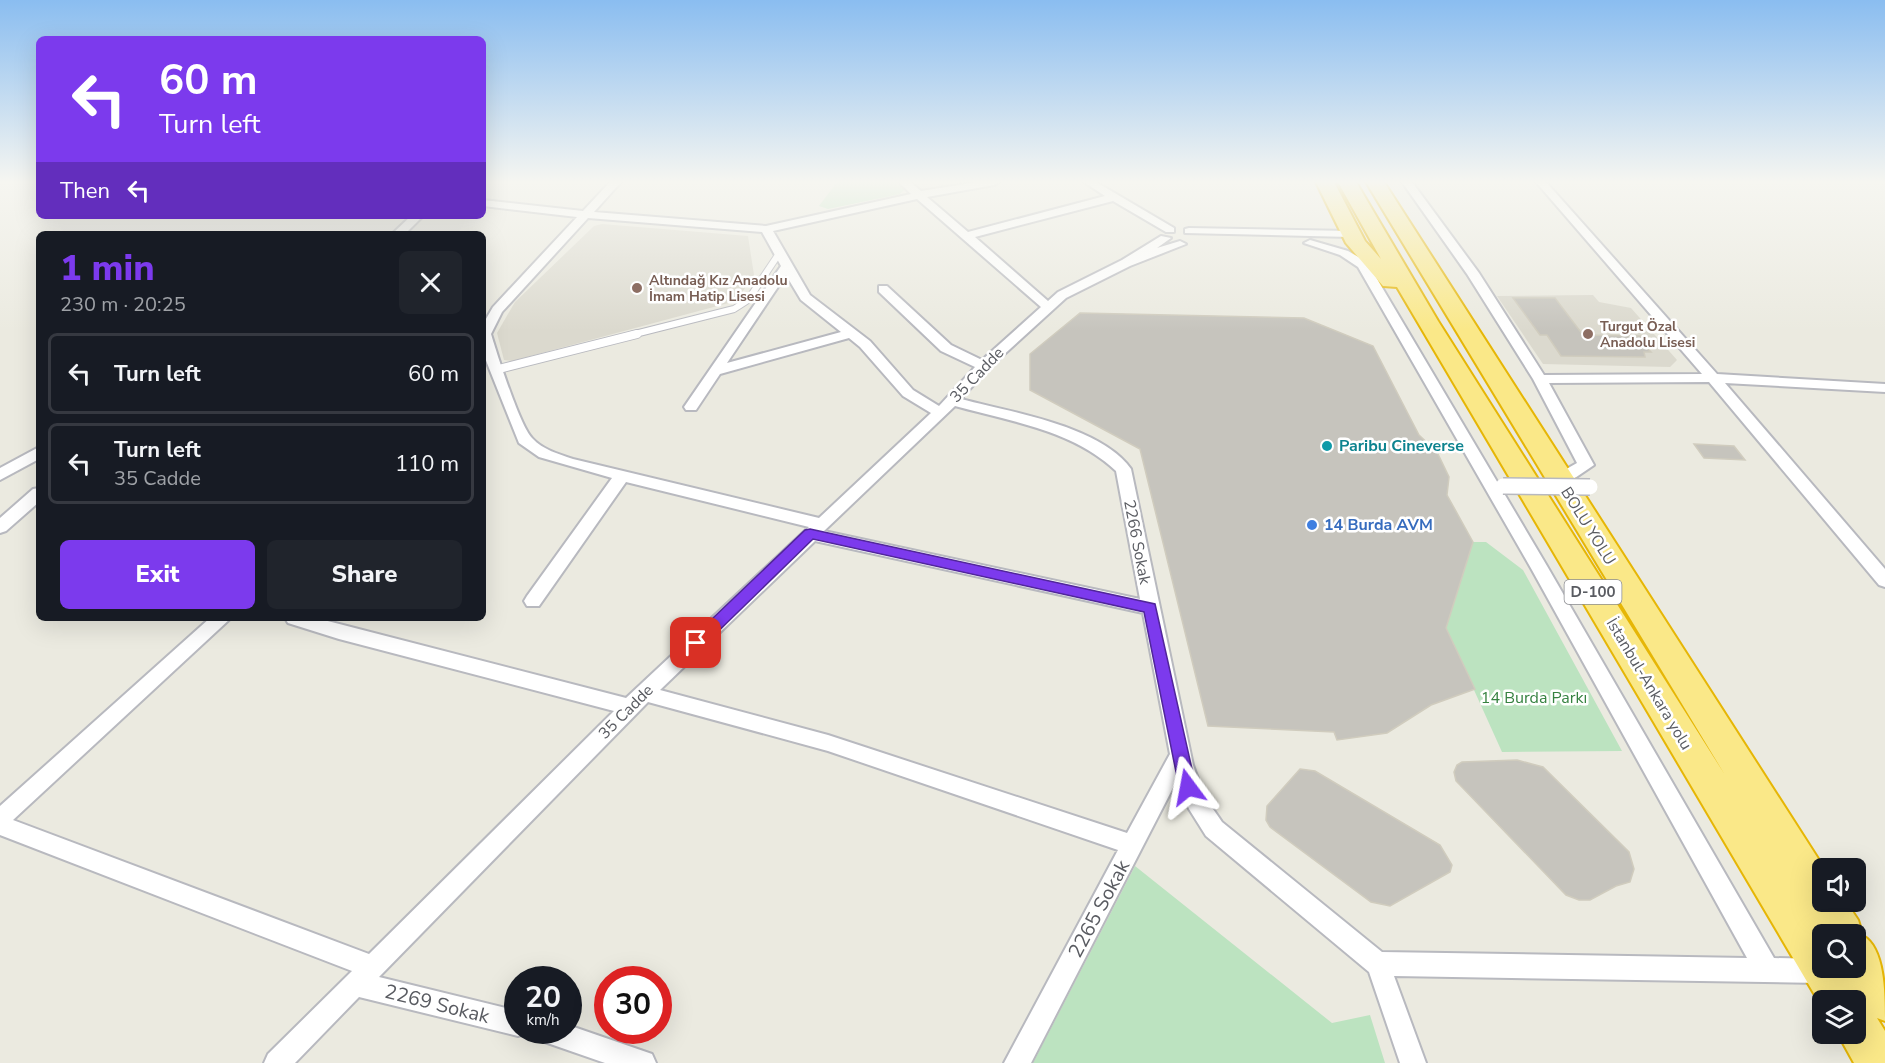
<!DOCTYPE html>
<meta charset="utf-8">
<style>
body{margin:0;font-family:"Nunito Sans",sans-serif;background:#20242c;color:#f1f3f6;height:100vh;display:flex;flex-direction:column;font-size:22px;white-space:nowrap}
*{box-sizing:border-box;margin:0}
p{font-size:20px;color:#9ea1a6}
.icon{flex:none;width:33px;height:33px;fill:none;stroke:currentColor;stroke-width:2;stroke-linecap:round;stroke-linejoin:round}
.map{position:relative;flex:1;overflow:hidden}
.sheet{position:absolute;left:36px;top:231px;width:450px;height:390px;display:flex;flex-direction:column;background:#171b24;border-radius:9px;box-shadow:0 6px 24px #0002}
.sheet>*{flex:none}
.guide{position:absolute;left:36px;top:36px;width:450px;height:183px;border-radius:9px;box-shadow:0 6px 24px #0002;background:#7c3aed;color:#fff;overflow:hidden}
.buttons{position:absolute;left:1812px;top:858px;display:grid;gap:12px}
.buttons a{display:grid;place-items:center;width:54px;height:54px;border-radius:9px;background:#171b24;box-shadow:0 6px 24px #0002;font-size:30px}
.speed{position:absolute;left:504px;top:966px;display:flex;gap:12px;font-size:30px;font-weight:700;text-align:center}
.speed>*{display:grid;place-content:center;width:78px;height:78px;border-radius:50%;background:#171b24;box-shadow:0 6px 24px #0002;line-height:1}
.speed small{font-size:15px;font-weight:400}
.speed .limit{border:9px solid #d22;background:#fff;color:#111}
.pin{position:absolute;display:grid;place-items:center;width:51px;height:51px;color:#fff;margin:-26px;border-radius:12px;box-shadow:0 3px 9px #0006}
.me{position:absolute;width:66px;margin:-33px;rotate:347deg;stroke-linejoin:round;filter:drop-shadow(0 0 4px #0008)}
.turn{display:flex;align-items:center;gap:21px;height:126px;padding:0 24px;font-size:27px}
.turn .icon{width:78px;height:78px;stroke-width:2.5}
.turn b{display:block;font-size:42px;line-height:51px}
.then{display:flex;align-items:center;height:57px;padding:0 24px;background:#0003;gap:12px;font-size:22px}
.round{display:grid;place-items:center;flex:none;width:63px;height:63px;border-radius:9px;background:#20242c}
.summary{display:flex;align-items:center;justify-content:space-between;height:102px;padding:0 24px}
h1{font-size:36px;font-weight:800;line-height:45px;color:#7c3aed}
.button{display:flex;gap:12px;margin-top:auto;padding:12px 24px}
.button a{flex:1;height:69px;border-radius:9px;background:#7c3aed;color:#fff;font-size:24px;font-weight:800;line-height:69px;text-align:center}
.button a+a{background:#20242c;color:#f1f3f6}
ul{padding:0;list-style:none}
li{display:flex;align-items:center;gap:18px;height:81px;margin:0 12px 9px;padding:0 12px;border:3px solid #363941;border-radius:9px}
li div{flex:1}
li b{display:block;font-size:22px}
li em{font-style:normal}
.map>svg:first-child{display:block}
</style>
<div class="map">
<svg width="1885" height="1063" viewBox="0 0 1885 1063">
<rect width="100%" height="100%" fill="#ebeae0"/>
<path fill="#dbd9ce" d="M602,224L748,236L754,275L736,301L512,361L504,360L497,333L515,302L594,226Z
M1593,295L1599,302L1631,308L1677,360L1670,367L1543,364L1497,296Z"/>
<path fill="#bce3c0" d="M837,182H896L905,189L900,194L828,209L819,206Z
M1473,542H1486L1523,570L1622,751L1502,752L1446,628Z
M1135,866L1332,1023L1370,1015L1385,1063H1033Z"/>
<path fill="#c6c4bd" stroke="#d0ccbe" stroke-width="1.5" d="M1513,298H1555L1583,335L1643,336L1654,349H1648L1651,352H1644L1645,357L1561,356L1547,335H1540Z
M1080,313L1304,318L1373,346L1419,435L1437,452L1449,477L1447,495L1473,542L1446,628L1475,689L1431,705L1387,733L1337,740L1334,732L1208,726L1140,449L1030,390V354Z
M1694,444L1734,446L1745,460L1704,458Z
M1517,760L1543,767L1629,852L1634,869L1630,882L1616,886L1590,900H1579L1566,895L1456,781L1454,772L1457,765L1462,762Z
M1300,769L1315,771L1440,845L1452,865L1450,872L1390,906L1371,902L1270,827L1266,820L1267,806Z"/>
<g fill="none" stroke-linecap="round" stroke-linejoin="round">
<defs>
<path id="lane-far1" d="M631,335L734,309L748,300L778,255"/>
<path id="lane" d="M495,370L637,334"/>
<path id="street" d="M610,182H621L594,212L766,226L911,194L899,182H910L921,191L977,182H999L994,185L927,197L968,232L1105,196L1084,182H1096L1174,228V232H1166L1113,201L975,237L1048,301L1058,292L1122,260L1161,236L1171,238L1157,248L1180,241L1186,244L1130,266L1066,298L988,369L961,399C1010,412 1101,426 1131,469L1193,765L1204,796L1222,822L1382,952L1747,958L1532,570L1358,267L1340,255L1304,243L1310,240L1348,251L1367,262L1547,566L1774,958L1821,959L1822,968H1832L1833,971L1830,979L1821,983L1394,976L1426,1063H1400L1369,972L1206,836L1189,809L1177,780L1031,1063H1004L1118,850L828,751L648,702L379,977L518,1011V1030H528L527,1033L518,1036L359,997L295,1063H264L268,1054L352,971L0,835V806L210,618H231L13,820L369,954L614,711L339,639L288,623L285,618H316L626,698L809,527L626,482L539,606H527L524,601L527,596L612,478L539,457L519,443L483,353V324L493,307L577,217L483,206V200L583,211ZM917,199L1041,307L982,360L951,345L887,286H879V292L941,351L975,367L939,406L913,390L870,341L810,295L773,231ZM588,218L762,232L781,266L684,407L686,410H696L720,374L849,338L860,347L903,396L931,413L819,518L573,459C559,454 543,450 532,438C520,426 497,354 491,334L502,312ZM786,275L801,300L841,332L727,363ZM955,406C1009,421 1073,430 1116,471L1140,599L824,531ZM815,541L1143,613L1170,754L1127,833L828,735L660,690Z
M1402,182H1412L1479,273L1544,375L1702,374L1536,182H1546L1717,374L1885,384V392L1725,383L1885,569V587L1879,585L1709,382L1549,383L1594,465L1566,484H1554L1552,480L1554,476L1577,463L1533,379L1467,274Z
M411,216H423L405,234H392Z
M1189,228L1351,231L1357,234L1351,237L1185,233V229Z
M39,447V459L0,480V468Z
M39,488V502L6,531L0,533V518L33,489Z
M568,1025L652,1054L656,1063H605L536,1039L533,1030H568Z"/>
<path id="highway" d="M1316,182H1334L1365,241L1381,259L1338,182H1356L1438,321L1725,775L1366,182H1384L1824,868L1822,902H1846L1858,920L1863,936C1885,948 1885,995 1885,1021L1877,1018L1885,1031V1063H1854L1838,1034H1856V1000H1822V1007L1397,287L1383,286L1346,243ZM1822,934H1856V968H1822Z"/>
</defs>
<use href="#lane-far1" stroke="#b8b9bf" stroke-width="8"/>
<use href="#lane" stroke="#b8b9bf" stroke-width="10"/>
<use href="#street" stroke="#b8b9bf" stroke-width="4"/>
<use href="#highway" stroke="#e6b606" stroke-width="4"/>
<use href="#lane-far1" stroke="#fff" stroke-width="6"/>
<use href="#lane" stroke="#fff" stroke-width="8"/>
<use href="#street" fill="#fff" fill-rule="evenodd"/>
<use href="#highway" fill="#fae888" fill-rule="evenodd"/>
<defs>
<path id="street-bridge" d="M1503,486L1590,487"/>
</defs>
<use href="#street-bridge" stroke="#b8b9bf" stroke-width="18" stroke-linecap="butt"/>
<use href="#street-bridge" stroke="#fff" stroke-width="15"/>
</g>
<linearGradient id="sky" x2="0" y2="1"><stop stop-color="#8abdf0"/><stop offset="0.55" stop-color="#f6f6f1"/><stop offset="1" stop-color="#f6f6f1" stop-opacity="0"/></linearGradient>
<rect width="1885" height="331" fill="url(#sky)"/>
<path fill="#7c3aed" stroke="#51269a" stroke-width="1.5" d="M810,529L1155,604L1196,787L1194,793L1188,795L1181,793L1179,787L1144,612L813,539L702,647H691L689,643L691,639L805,530Z"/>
<g fill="#8d6e63" stroke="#fff" stroke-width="2">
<circle cx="637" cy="288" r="6"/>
<circle cx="1588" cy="334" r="6"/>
</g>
<circle fill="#0f9aa8" stroke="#fff" stroke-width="2" cx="1327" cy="446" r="6"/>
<circle fill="#3f7fe0" stroke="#fff" stroke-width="2" cx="1312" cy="525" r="6"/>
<g text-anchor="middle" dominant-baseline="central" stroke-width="5" stroke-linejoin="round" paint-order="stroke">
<g font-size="14" font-weight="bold" fill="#785e54" stroke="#fff" text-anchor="start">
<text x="649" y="280">Altındağ Kız Anadolu<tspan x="649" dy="16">İmam Hatip Lisesi</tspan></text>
<text x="1600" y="326">Turgut Özal<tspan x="1600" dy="16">Anadolu Lisesi</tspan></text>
</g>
<rect fill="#fff" stroke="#8b8c90" stroke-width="1.5" x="1564.5" y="580" width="57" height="24" rx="4.5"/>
<g font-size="15" font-weight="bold" fill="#595b61">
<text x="1593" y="592">D-100</text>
</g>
<g font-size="16" fill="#595b61" stroke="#fff">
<text transform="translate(977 375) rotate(-46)">35 Cadde</text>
<text transform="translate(1588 526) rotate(58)">BOLU YOLU</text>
<text transform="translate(1137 542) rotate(79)">2266 Sokak</text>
<text transform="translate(1649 684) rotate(59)">İstanbul-Ankara yolu</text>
<text transform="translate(626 712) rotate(-45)">35 Cadde</text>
</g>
<g font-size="16" font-weight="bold" fill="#0d838f" stroke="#fff" text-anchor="start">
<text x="1339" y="446">Paribu Cineverse</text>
</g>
<g font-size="16" font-weight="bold" fill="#366cbe" stroke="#fff" text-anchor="start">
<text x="1324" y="525">14 Burda AVM</text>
</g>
<g font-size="16" fill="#368241" stroke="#fff">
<text x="1534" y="698">14 Burda Parkı</text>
</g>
<g font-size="20" fill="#595b61" stroke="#fff">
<text transform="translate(1099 909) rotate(-62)">2265 Sokak</text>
<text transform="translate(437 1004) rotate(14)">2269 Sokak</text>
</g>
</g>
</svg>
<div class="buttons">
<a><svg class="icon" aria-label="sound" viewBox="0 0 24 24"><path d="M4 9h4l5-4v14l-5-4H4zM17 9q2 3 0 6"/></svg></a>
<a><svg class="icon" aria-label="search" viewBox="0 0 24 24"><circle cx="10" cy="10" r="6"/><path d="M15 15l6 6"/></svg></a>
<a><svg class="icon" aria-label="layers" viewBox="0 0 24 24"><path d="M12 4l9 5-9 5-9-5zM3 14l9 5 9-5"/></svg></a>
</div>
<div class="speed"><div>20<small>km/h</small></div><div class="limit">30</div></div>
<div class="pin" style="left:696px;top:643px;background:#d93025"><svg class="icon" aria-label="arrive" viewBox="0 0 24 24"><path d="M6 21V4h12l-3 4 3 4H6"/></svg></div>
<svg class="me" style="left:1188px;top:787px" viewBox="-20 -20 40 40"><path d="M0-17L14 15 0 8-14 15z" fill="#7c3aed" stroke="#fff" stroke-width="4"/></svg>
<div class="guide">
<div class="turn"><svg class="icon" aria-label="left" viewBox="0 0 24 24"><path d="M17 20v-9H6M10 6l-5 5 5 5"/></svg><div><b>60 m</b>Turn left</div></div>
<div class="then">Then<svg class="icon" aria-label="left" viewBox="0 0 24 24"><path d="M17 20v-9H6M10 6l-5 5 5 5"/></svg></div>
</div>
<section class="sheet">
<div class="summary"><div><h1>1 min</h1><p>230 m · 20:25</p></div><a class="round"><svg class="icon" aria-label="close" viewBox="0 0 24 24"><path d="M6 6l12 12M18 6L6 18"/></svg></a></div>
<ul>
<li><svg class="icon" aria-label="left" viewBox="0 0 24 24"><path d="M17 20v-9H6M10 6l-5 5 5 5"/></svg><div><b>Turn left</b></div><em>60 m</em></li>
<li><svg class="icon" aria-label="left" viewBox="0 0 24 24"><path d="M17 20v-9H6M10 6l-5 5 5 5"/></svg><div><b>Turn left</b><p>35 Cadde</p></div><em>110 m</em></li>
</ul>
<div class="button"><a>Exit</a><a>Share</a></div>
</section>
</div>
